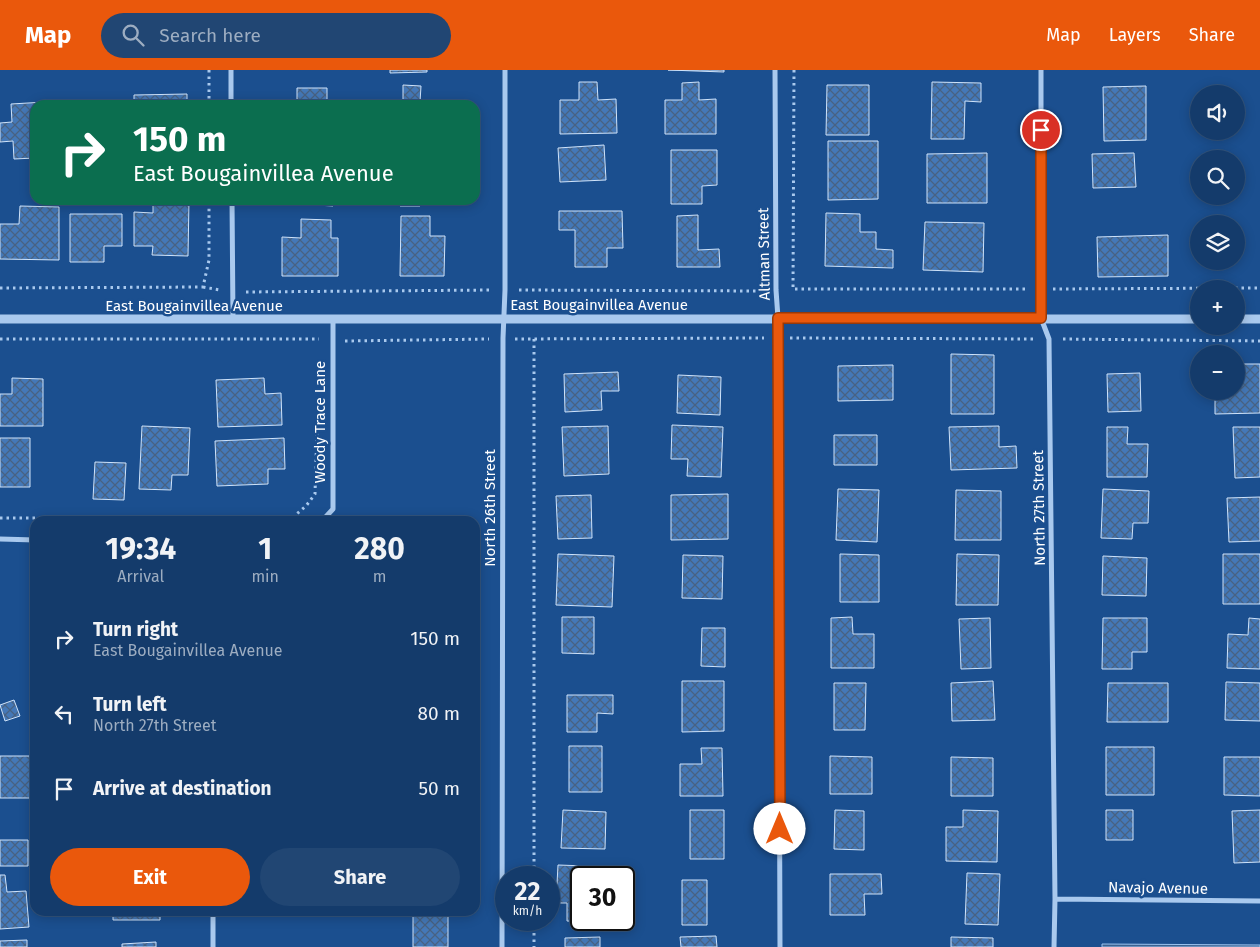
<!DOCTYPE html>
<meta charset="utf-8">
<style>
body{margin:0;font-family:"Fira Sans",sans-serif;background:#214673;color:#f1f3f6;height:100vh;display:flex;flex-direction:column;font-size:19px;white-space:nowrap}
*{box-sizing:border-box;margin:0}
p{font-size:16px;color:#9dadc1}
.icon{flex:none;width:28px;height:28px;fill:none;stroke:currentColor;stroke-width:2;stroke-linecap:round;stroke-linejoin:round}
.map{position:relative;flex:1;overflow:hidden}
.drawer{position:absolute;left:30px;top:446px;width:450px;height:400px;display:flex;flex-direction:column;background:#143b6b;border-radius:15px;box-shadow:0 2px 12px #0003,0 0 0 1px #33557e}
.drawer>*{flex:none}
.guide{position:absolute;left:30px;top:30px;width:450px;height:105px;border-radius:15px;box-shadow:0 2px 12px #0003,0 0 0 1px #33557e;background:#0b6e4f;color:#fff;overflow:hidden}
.buttons{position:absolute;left:1190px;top:15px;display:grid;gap:10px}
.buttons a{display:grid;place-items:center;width:55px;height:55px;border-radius:50%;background:#143b6b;box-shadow:0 2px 12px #0003,0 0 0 1px #33557e;font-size:25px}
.speed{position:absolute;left:495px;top:796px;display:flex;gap:10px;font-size:25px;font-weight:700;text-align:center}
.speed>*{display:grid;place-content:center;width:65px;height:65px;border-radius:50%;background:#143b6b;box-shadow:0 2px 12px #0003,0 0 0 1px #33557e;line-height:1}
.speed small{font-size:12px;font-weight:400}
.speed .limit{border:2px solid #111;border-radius:8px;background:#fff;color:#111}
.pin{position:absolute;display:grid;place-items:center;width:42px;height:42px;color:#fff;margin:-21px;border:2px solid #fff;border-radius:50%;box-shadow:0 1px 5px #0007}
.me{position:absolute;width:55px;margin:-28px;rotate:0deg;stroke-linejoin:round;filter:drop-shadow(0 0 4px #0008)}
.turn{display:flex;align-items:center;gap:18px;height:105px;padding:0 20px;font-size:22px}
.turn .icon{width:65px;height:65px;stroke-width:2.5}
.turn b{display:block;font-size:35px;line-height:42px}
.eta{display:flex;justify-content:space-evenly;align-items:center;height:85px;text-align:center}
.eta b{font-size:30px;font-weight:700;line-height:35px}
.button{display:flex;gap:10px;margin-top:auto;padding:10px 20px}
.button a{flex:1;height:58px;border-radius:30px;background:#ea580c;color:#fff;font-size:20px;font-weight:700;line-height:58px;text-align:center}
.button a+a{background:#214673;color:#f1f3f6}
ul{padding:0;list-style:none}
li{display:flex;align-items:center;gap:15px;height:75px;padding:0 20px}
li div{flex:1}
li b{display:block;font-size:19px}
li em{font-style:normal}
header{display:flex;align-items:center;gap:30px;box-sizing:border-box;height:70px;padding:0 25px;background:#ea580c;color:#fff}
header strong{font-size:24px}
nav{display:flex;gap:28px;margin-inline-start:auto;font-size:18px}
.search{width:350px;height:45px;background:#214673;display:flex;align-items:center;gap:12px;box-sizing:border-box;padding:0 18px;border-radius:28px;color:#9dadc1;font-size:19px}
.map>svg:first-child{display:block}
</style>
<header>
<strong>Map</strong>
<div class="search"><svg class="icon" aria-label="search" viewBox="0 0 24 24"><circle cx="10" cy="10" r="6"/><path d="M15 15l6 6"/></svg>Search here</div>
<nav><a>Map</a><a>Layers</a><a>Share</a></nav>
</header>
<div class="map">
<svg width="1260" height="877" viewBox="0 0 1260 877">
<defs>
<pattern id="water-ripples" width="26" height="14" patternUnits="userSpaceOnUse" patternTransform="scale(1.25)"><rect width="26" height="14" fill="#3c6290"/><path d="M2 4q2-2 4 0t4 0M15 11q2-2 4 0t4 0" fill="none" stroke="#597aa1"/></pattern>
<pattern id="building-cross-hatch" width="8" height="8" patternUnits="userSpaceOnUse" patternTransform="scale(1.25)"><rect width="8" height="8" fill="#4478b7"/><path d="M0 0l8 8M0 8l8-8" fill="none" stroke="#486282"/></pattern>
</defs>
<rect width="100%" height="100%" fill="#1b4f8f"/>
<path fill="url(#water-ripples)" stroke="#9cc4f0" d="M1102,874L1260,875V877H1102Z"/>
<path fill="url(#building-cross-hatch)" stroke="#cfe3fa" d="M390,0H427V2L390,3Z
M668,0H724V2Z
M579,12H597L598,30L616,29L617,63L560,64V30H579Z
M699,12V30L716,29V64H665V30H682V13Z
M932,12L981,13V32L965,31L964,69H931Z
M403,15L421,16L420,32L438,33V35H385V32H403Z
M827,15H869V65H826Z
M1146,16V70L1104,71L1103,17Z
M297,18H327V33L337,35H297Z
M187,24V35H134V25Z
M45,32L46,35H35V88L14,89L13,71L0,72V53L12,52L11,34Z
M828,71H878V129L828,130Z
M604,75L606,110L560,112L558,78Z
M671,80H717V115L702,116V134H671Z
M987,83V133H927V84Z
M1134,83L1136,117L1093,118L1092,84Z
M153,130H189L188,186L152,185L153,176H134V142L153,143Z
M300,130H333V136L300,134Z
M400,130H420V136H400Z
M20,136L59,137V190L0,189V154H19Z
M559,141H622L623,178H607V197H575V160H559Z
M826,143L860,144V162H876V179L893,180V198L825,196Z
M70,144H122V176H104V192H70Z
M698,145V180L719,179L720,197H677V146Z
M401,146H430V166H445L444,206H400Z
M301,149L331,150V168H338V206H282V167L301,168Z
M925,152L984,153L983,202L923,200Z
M1168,165V206L1098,207L1097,167Z
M951,284L994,285V344H951Z
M1236,294H1260V343L1215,344V321H1236Z
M893,295V330L838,331V296Z
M618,302L619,321H601L602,340L565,342L564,304Z
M1140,303L1141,341L1108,342L1107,304Z
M678,305L721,307L720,345L677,343Z
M12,308L43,309V356H0V324H12Z
M264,308L265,324L281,323L282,355L218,357L216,310Z
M672,355L723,357L721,407L687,406L688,389H671Z
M142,356L190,358L188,405H172L171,420L139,419Z
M608,356L609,404L564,406L562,357Z
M999,356V377L1016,376L1017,398L951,400L949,357Z
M1107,357H1128L1127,374H1148L1147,407H1107Z
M1233,357H1260V407L1235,408Z
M834,365H877V395H834Z
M0,368H30V417H0Z
M284,368L285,399H268V414L217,416L215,371Z
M95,392L126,393L124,430L93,429Z
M838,419L879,420L877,472L836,470Z
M1103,419L1149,421L1148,453H1133L1132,469L1101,468Z
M956,420L1001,421V470H955Z
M728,424V469L671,470V425Z
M591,425L592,468L558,469L556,426Z
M1260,427V471L1229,472L1227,428Z
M558,484L614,486L612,537L556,535Z
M840,484L879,485V532H840Z
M957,484L999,485L998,535H956Z
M1223,484H1260V534H1223Z
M683,485L723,486L722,529L682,528Z
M1103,486L1147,488L1146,526L1102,525Z
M562,547H594V584L562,583Z
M852,547L853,564H874V598H831V548Z
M990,548L991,598L961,599L959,549Z
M1103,548H1147V582H1132V599H1102Z
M1249,548L1260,549V599L1227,598L1228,564L1248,565Z
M702,558H725V597L701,596Z
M682,611H724V661L682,662Z
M993,611L995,650L952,651L951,613Z
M1226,612L1260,613V651L1225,650Z
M834,613H866L865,660H834Z
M1108,613H1168V652H1107Z
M567,625H613V644L597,643V662H567Z
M14,630L20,646L5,651L0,635Z
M569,676H602V722H569Z
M1106,677H1154V725H1106Z
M701,678H722L723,726H680V694H702Z
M0,686H32V728H0Z
M830,686L872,687V724H830Z
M951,687L993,688V726H951Z
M1224,687H1260V726L1224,725Z
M563,740L606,742L605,779L561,778Z
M690,740H724V789H690Z
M835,740L864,741V780L834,779Z
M963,740L998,741L997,792L946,791V757H963Z
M1106,740H1133V770H1106Z
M1260,740V792L1234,793L1232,741Z
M0,770H28V796H0Z
M558,795L615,797L614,808H581V850H594V852L567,851V833H556Z
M967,803L1000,804L998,855L965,854Z
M830,804H881L882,824H864L865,845H830Z
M0,805H5L7,822L26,821L29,857L0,859Z
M682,810H707V855H682Z
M113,841H160V850H113Z
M413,845H448V877H413Z
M716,866L717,877H681L680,867Z
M600,867V877H565V868Z
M951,867L993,868V877H951Z
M27,870V877H0V871Z
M156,872V877H122V874Z"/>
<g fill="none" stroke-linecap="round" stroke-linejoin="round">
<path stroke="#a9c9ee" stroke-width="3" stroke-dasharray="2.5 4" stroke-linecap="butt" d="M209,0V35
M794,0L793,219H1027
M203,217L220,220
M0,218L203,217L209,190V130
M1053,219L1260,218
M519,220L762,221
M246,222L492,220
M790,268L1034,269
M0,269H319
M515,269L764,268
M534,269V808
M1063,269L1260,271
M345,271L489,269
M0,448H292L306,436L315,424L317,357
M534,850V877"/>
<path stroke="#a9c9ee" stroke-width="5" d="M231,0V35
M775,0L776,220L778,248L780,877
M1041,0V248L1049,269L1055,829L1054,877
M232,130L233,249
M322,451L333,439V250
M0,469L35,470
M1055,829L1260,831
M213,841V877
M502,877L503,268L505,220V0"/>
<path stroke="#a9c9ee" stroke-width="9" d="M0,249H1199
M1236,249H1260"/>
</g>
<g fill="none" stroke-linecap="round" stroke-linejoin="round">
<defs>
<path id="route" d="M780,759L778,248H1041V60"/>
</defs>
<use href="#route" stroke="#983908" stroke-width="12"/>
<use href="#route" stroke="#ea580c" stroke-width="9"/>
</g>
<g text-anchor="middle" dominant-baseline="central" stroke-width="5" stroke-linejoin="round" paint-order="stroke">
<g font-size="15" fill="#fff" stroke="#1b4f8f">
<text transform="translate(764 184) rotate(-91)">Altman Street</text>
<text x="599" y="235">East Bougainvillea Avenue</text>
<text x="194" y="236">East Bougainvillea Avenue</text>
<text transform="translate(320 352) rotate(-90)">Woody Trace Lane</text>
<text transform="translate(490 438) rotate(-90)">North 26th Street</text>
<text transform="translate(1039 438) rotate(-91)">North 27th Street</text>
<text transform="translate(1158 818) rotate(1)">Navajo Avenue</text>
</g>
</g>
</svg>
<div class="buttons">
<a><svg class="icon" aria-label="sound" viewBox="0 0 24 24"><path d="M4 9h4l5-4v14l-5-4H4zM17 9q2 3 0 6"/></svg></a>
<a><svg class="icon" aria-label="search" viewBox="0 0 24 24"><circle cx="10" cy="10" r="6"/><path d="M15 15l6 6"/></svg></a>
<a><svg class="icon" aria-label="layers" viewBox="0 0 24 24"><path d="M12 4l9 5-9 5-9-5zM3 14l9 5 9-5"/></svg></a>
<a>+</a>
<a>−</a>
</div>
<div class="speed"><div>22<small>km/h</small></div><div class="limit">30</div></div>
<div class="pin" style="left:1041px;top:60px;background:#d93025"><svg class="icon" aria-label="arrive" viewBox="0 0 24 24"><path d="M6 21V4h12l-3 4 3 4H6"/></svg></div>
<svg class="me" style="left:780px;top:759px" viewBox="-20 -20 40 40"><circle r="19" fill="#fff"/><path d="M0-13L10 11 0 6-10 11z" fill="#ea580c"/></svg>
<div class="guide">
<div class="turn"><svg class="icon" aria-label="right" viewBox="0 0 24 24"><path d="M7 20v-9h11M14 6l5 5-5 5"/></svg><div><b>150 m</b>East Bougainvillea Avenue</div></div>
</div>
<section class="drawer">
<div class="eta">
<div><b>19:34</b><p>Arrival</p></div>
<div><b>1</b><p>min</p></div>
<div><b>280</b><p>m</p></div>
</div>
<ul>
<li><svg class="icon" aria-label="right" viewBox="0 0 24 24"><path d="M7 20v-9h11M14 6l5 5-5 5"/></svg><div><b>Turn right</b><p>East Bougainvillea Avenue</p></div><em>150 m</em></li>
<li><svg class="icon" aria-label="left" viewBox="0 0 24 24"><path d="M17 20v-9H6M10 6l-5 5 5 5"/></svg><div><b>Turn left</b><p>North 27th Street</p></div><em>80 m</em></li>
<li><svg class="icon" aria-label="arrive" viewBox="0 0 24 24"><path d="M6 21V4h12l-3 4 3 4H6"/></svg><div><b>Arrive at destination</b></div><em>50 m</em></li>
</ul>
<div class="button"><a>Exit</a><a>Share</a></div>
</section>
</div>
